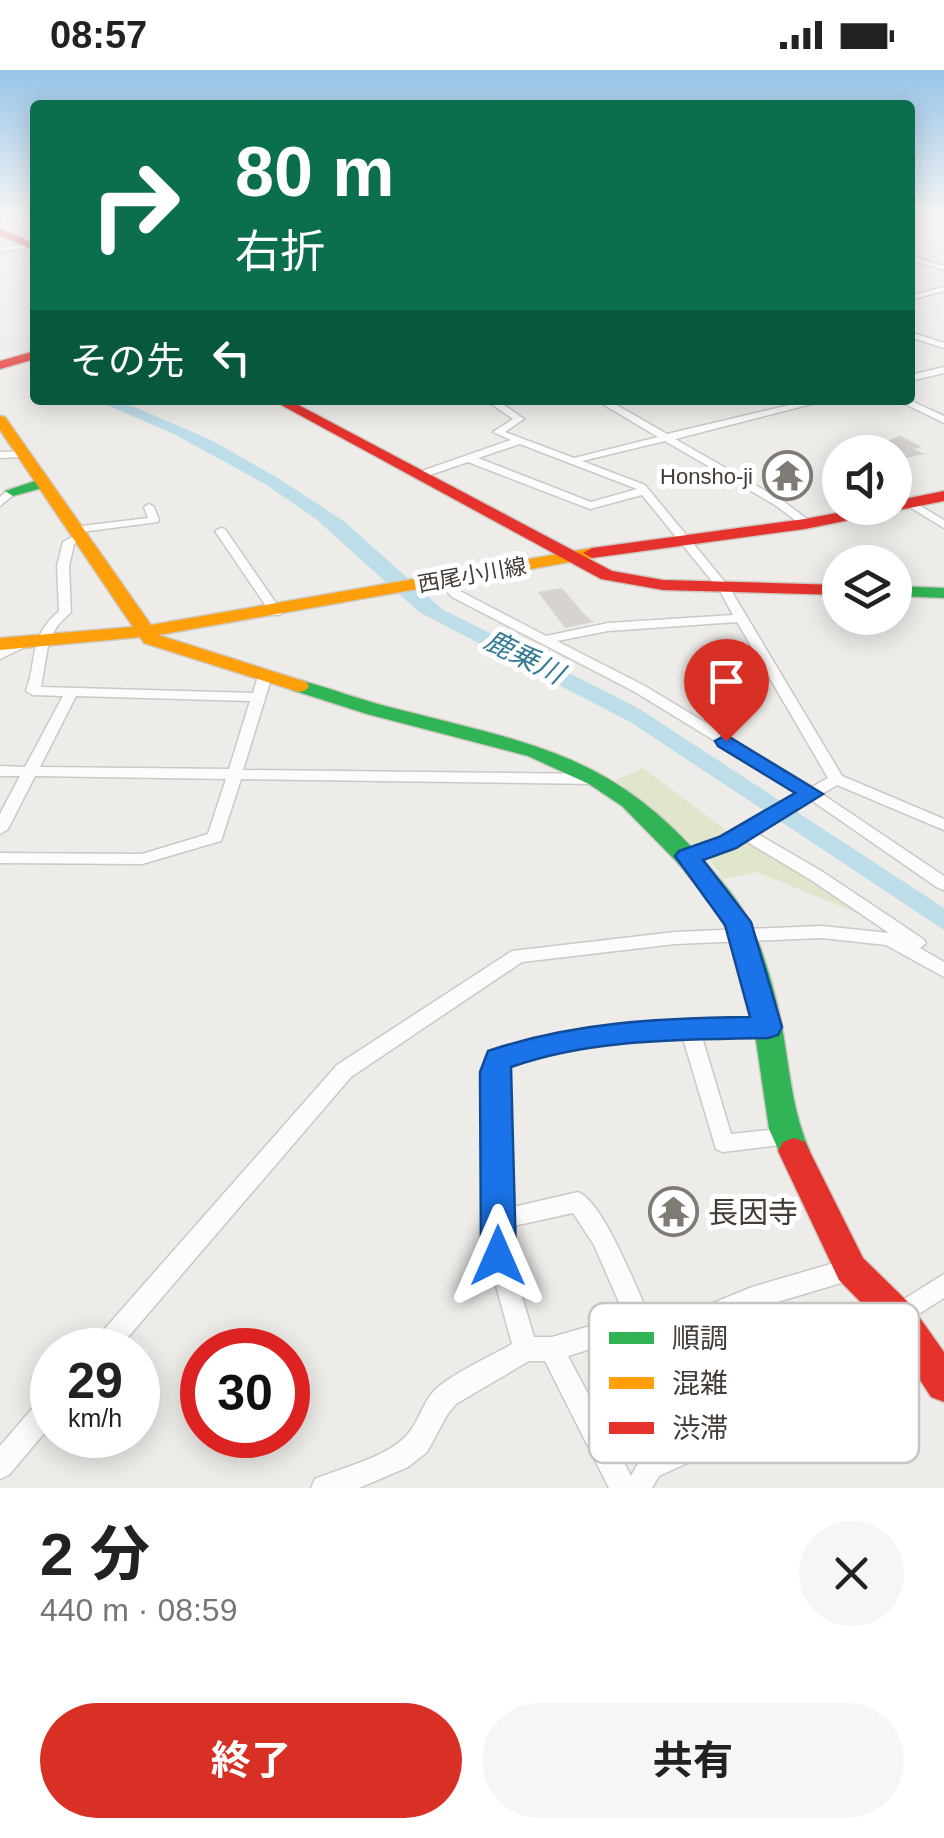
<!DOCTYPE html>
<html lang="ja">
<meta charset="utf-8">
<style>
body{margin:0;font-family:Arial,"Noto Sans JP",sans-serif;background:#f6f6f6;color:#222;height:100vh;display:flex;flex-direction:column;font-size:38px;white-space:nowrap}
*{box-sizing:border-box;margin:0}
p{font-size:32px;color:#767676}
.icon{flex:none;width:55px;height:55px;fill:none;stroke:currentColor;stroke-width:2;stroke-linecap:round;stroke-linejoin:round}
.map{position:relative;height:1418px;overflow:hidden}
.details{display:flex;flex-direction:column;background:#fff;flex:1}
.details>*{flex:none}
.banner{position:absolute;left:30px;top:30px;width:885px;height:305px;border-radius:10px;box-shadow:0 5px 25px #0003;background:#0b6e4f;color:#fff;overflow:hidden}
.tools{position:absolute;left:822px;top:365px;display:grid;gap:20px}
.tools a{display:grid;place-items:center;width:90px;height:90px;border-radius:50%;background:#fff;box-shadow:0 5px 25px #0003;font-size:50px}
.speed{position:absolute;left:30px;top:1258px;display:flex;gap:20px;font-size:50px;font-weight:700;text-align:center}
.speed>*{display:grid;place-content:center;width:130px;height:130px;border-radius:50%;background:#fff;box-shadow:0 5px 25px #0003;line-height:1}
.speed small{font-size:25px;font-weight:400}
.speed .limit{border:15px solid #d22;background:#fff;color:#111}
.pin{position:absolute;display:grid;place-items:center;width:85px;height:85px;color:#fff;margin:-102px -42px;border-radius:50% 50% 50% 0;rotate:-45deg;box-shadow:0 0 10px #0007}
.pin .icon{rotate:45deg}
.me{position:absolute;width:110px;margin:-55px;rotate:0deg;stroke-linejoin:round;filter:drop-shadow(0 0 8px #0008)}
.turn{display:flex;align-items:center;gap:35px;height:210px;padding:0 40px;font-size:45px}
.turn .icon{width:130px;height:130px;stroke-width:2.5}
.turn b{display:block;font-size:70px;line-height:85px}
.then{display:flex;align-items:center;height:95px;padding:0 40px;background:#0003;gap:20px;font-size:38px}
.round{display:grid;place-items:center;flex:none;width:105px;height:105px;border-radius:52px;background:#f6f6f6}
.overview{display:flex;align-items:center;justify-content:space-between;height:170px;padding:0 40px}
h1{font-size:60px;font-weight:700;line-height:75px}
.button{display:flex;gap:20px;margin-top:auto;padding:20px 40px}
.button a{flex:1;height:115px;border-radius:60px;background:#d93025;color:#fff;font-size:40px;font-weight:700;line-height:115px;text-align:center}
.button a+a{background:#f6f6f6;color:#222}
.status{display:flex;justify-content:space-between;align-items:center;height:70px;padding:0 50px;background:#fff;direction:ltr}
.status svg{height:28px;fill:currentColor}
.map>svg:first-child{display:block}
</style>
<div class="status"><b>08:57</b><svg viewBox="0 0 49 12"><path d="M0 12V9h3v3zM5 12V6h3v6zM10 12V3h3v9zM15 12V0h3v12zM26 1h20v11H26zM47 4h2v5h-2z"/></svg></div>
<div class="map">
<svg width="944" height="1418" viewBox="0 0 944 1418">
<rect width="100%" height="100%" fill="#eeece9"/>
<path fill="#dfe6cb" d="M643,698L731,764L698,778L616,710Z
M740,772H750L811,806L869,848L757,802L724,809L708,787Z"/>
<path fill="#bddde9" d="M95,330H118L211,370L278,408L345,452L442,539L638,638L944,838V860L632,653L419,542L316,449L265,414L172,363Z"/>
<path fill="#d6d3d0" d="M900,366L922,377L913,379L925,384L900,389L895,382H860Z
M562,518L583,543L594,552L565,558L538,522Z"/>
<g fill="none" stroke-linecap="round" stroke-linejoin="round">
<defs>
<path id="street" d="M7,147H20L0,153V149Z
M35,172V176L0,182V178Z
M910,186L944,196V200L910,190Z
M944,217V221L910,230V226Z
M910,262L944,273V278L910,267Z
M944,297V303L910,311V305Z
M486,330H497L524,349L505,362L574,388L658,367L596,330H608L667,364L811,330H827L675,369L783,431L811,452V456H803L775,435L665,371L582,391L645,415L729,517L842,706L944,749V760L837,715L822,724L944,806V820L938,818L811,730L756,763L823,802L923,869L926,873L920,878L944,892V907L886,875L822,868L675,874L522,892L351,1007L117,1280H89L93,1272L337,995L512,881L675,862L822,856L889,863L811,810L744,770L693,791H681L679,787L681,783L722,768L800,723L635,622L452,527L439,513V507H447L460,521L546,566L608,553L733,545L720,521L642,425L590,439L468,392L424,407H416V403L511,370L493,362L513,349ZM520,374L637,419L591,432L478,388ZM737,552L828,708L812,717L645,616L557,571L608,561Z
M897,330H909L944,346V353Z
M0,382L22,381L27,384L22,387L0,388Z
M9,419L18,421L0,436V427Z
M912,431L944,450V458L908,436V432Z
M149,434L154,437L159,450L158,452L73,463L67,460L73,457L148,448L144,437Z
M221,458L225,459L282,542L280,545H272L270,542L215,461Z
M78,464L84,467L74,474L69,496L71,542L58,555L49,570L41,617L253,623L258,606L265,602L272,606L243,700L597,704L604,709L597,714L241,709L221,771L142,794L0,793V783L142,784L208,764L226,709L35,706L8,759L0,764V744L20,706H0V696L25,697L63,626L33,625L26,621C38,587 28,568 59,541L57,496L63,472ZM76,626L250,631L229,699L40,697Z
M20,570L26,574L25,577L0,589V580Z
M689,950H768L775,952L777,957L775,962L768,964H701L731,1064L788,1058L795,1061L798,1067L795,1073L723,1082L716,1079L682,965C622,967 562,972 507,995L505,1002L509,1138L578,1122C603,1132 635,1215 647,1241L701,1238L752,1217L851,1188L859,1192L862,1199L859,1206L851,1210L754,1239L701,1260L640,1264L568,1286L631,1406L641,1388L911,1267L919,1263L927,1267L931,1275L927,1283L659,1406L652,1418H609L545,1291H529L456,1334L447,1345L427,1382L408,1397L359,1418H311L315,1409C343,1397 378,1390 402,1370C419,1356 421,1332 437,1318C455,1302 491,1286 512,1274L488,1186L485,1002L492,985C556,958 621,955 689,950ZM573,1143L594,1175L625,1246L552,1267H534L510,1186L509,1157Z
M944,1204V1228L898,1257L890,1254L886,1246L890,1238Z
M52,1323V1354L9,1405L0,1409V1376L43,1326Z"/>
<path id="fast" d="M41,409L46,411V417L13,426L5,421Z
M895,516L944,518V528L895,526Z
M299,610C333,619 366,632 401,640C532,674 612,684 706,793C725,815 747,840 757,868C768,898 778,932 783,963C790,1003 793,1044 810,1081L805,1090L794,1094L783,1090L769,1059L754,957L730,865L710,831L678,793L622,736L589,714L528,686L367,644L292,620L289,616L292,612Z"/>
<path id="slow" d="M0,346L5,347L151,555L592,478L601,483L592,488L158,565L306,612L309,616L306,620L299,622L144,573L140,567L0,580V568L133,557L0,360Z"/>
<path id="jam" d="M0,147H6L0,151Z
M0,158L35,174V181L0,165Z
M35,281V289L0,299V291Z
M272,330H289L612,501L663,510L840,515V525L663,520L601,509Z
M944,421V431L805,459L592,488L583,483L592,478L805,449L863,438H895V431Z
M794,1068L805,1072L863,1188L910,1234L944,1282V1332L931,1327L886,1258L839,1210L778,1081L783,1072Z"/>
</defs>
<use href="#street" stroke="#cbc8c5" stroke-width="3"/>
<use href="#fast" stroke="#cec9c2" stroke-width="3"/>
<use href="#slow" stroke="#cec9c2" stroke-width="3"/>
<use href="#jam" stroke="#cec9c2" stroke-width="3"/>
<use href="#street" fill="#fcfcfc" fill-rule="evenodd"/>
<use href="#fast" fill="#30b455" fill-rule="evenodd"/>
<use href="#slow" fill="#ff9f0a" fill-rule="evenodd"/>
<use href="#jam" fill="#e5322d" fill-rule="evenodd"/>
</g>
<linearGradient id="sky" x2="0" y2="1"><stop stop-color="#97c4e8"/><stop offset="0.42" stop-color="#f7f6f5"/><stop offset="1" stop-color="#f7f6f5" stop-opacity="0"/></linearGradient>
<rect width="944" height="346" fill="url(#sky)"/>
<path fill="#1a73e8" stroke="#114b97" stroke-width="2.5" d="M726,665L823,724L736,778L703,790L751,852L782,957L778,965L768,968C682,970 593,968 511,997L516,1186L511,1197L498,1201L486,1197L481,1186L480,1002L488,981C574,952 660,948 750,947L725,855L675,786L679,781L719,767L795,723L718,676L715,671Z"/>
<defs>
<symbol id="temple-ring" viewBox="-11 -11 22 22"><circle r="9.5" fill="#fff" stroke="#807a75" stroke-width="1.5"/><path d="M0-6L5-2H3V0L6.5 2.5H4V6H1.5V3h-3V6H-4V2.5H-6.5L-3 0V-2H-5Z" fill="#807a75"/></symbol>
</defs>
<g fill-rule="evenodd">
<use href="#temple-ring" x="760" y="378" width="55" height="55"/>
<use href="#temple-ring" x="646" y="1114" width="55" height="55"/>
</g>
<g text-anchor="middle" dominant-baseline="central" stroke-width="10" stroke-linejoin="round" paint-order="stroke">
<g font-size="22" fill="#443c36" stroke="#fff" text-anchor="end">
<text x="753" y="406">Honsho-ji</text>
</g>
<g font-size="22" fill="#443c36" stroke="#fff">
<text transform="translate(472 505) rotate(-10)">西尾小川線</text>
</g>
<g font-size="28" font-style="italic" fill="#367b96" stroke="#fff">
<text transform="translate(524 587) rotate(27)">鹿乗川</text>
</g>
<g font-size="30" fill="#443c36" stroke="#fff" text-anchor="start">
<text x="708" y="1142">長因寺</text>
</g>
</g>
<rect x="589" y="1233" width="330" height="160" rx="15" fill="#fff" stroke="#c7c4c3" stroke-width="2.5"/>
<rect x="609" y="1262" width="45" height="12" fill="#30b455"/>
<rect x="609" y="1307" width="45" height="12" fill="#ff9f0a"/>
<rect x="609" y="1352" width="45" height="12" fill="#e5322d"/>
<g font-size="28" fill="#443c36">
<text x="672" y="1278">順調</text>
<text x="672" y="1323">混雑</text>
<text x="672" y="1368">渋滞</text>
</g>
</svg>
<div class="tools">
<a><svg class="icon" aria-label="sound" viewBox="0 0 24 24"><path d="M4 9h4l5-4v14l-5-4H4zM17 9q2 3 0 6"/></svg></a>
<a><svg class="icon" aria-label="layers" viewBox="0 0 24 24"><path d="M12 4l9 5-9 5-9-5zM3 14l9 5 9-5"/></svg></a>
</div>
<div class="speed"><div>29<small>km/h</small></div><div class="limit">30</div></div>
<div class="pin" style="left:726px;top:671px;background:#d93025"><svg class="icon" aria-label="arrive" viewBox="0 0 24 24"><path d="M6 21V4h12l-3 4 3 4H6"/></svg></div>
<svg class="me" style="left:498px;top:1186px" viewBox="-20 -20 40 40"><path d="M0-17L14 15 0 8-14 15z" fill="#1a73e8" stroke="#fff" stroke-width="4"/></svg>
<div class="banner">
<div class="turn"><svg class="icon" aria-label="right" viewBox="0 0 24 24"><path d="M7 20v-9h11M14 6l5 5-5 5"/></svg><div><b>80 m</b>右折</div></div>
<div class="then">その先<svg class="icon" aria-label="left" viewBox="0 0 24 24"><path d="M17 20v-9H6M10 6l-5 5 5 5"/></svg></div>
</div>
</div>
<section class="details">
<div class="overview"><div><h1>2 分</h1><p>440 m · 08:59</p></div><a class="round"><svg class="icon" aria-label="close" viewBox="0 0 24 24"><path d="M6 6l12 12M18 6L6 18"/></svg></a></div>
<div class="button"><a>終了</a><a>共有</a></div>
</section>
